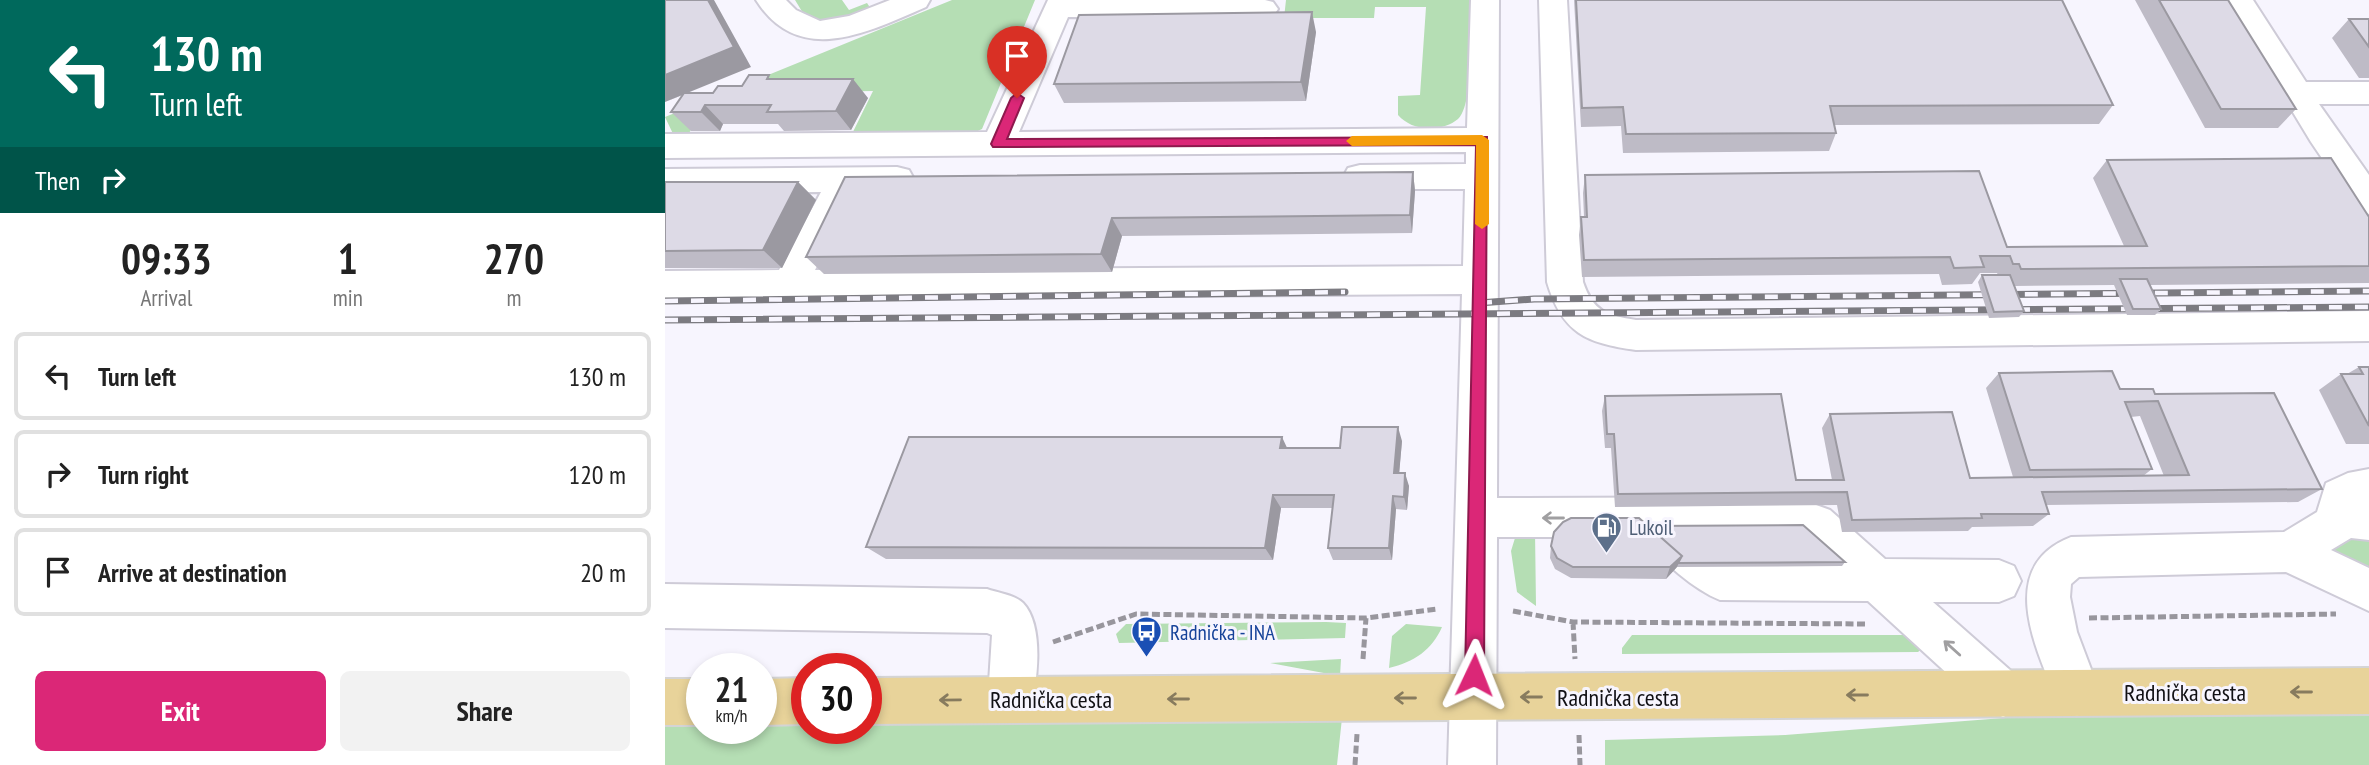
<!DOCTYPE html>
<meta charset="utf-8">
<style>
body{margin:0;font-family:"PT Sans Narrow",sans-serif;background:#f2f2f2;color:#222;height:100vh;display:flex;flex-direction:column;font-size:26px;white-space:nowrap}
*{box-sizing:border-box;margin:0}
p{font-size:23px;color:#767676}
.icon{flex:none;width:38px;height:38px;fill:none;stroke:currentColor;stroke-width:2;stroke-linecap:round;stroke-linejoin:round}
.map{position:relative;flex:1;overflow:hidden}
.sheet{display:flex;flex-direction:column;background:#fff;width:665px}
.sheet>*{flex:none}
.hud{background:#00695c;color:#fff;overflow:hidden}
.speed{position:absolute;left:21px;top:653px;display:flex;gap:14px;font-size:35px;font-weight:700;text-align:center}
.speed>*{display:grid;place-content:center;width:91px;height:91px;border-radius:50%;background:#fff;box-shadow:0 4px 10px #0003;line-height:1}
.speed small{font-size:18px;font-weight:400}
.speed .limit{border:10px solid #d22;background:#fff;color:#111}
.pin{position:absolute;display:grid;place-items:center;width:60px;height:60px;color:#fff;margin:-72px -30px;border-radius:50% 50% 50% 0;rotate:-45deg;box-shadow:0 0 7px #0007}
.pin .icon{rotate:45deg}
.me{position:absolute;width:77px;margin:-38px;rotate:2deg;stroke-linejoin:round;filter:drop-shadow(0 0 5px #0008)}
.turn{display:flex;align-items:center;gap:24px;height:147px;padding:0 35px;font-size:32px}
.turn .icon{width:91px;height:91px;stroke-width:2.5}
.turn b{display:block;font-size:49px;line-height:60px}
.then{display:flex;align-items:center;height:66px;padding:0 35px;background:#0003;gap:14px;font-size:26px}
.eta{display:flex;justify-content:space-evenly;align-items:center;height:119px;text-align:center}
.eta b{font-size:42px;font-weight:700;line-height:49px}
.button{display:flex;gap:14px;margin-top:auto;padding:14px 35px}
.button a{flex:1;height:80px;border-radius:10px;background:#db2777;color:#fff;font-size:28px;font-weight:700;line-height:80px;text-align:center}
.button a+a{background:#f2f2f2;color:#222}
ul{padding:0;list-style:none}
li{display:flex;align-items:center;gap:21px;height:88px;margin:0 14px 10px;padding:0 21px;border:4px solid #e0e0e0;border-radius:10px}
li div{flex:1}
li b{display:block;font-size:26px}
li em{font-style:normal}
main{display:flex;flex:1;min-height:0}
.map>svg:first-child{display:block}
</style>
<main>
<section class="sheet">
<div class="hud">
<div class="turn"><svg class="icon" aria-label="left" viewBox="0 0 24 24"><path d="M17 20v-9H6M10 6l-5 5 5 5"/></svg><div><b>130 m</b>Turn left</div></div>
<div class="then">Then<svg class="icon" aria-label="right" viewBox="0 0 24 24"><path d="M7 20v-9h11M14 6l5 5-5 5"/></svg></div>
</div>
<div class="eta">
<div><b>09:33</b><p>Arrival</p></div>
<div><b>1</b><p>min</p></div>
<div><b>270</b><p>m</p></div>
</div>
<ul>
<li><svg class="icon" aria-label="left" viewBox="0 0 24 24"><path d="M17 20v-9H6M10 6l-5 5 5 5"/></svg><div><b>Turn left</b></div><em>130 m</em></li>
<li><svg class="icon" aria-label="right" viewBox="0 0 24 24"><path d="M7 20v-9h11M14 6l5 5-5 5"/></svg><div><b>Turn right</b></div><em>120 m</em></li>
<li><svg class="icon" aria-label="arrive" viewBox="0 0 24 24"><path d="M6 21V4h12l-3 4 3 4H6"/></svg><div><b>Arrive at destination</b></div><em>20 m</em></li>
</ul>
<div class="button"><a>Exit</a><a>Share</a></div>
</section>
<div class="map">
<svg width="1704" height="765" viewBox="0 0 1704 765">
<rect width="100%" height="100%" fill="#f7f5fe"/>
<path fill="#b5deb4" d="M130,0H177L184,10L202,3L206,9C184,18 165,22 141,18Z
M287,0H370L317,129L302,136L185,138L208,91L100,93L38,110L21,138H10L0,117Z
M621,0H805C804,25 810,103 793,119C786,125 776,128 767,128C754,129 742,125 733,115V96L755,95L761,7H710L709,18H619Z
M870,531L871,606L852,592L846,551L850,538Z
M1704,531V578L1661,549L1664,539Z
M661,622L681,623L680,638L454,643L451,634L461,624Z
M741,624L777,627C767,650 749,662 724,668L727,636Z
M967,635H1247L1258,648L1253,652L957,654V648Z
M676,659L675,676L605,663Z
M1364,716H1704V765H940V740L1120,735Z
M677,718L672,765H0V723H37V728H96V723L142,722V728H201V722Z"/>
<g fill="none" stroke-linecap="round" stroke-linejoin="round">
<defs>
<path id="minor" d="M91,0H121L131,10L155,21L184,16L225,0H265L261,7C203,32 134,68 91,0Z
M383,0H600L608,2L613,9L608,16L598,18L403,17L354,132L802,128L806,0H834L832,498L1129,497L1165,510L1220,559L1334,560L1349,566L1356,581L1349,596L1334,602H1268L1354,678L1361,694L1354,710L1338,717L1322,710L1203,601L1055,600C1032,591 992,560 982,537H832L831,765H783L797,294L0,299V271L114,270L156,192L0,193V169L232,167L244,170L249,179L244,188L232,191L190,192L150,270L798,266L800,189H695L683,186L678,177L683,168L695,165L801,164V152L0,158V134L322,132ZM1037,537H1129L1136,539L1158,559L1063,558Z
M874,0H902L918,282C928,312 942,315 971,320L1704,311V341L971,350C921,343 897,333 882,282Z
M1560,0H1588L1641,82H1704V104H1654L1704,175V214L1692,210L1646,142Z
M1704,469V540L1686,538L1666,550L1704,568V611L1621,572L1414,577L1406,584L1405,597L1412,632L1435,693L1428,709L1412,716L1396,709C1373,654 1328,567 1406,537L1619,532L1652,512L1661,483L1683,473Z
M0,584L322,589C333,593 350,595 358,603C380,626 373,689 362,715L346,722L330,715L323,699L327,635L322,633L0,628Z"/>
<path id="major" d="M1704,668V714L201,724V678Z
M142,678V724L96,725V679Z
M0,679H37V725H0Z"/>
</defs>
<use href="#minor" stroke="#cecbd7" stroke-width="4"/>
<use href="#major" stroke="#d4d4d5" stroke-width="4"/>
<path stroke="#98969d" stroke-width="5" stroke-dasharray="8 3.5" stroke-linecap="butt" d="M848,611L908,622L1202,624
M1424,618L1671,614
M908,622L910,659
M388,642L471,614L701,618L773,609
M698,659L701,618
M914,735L915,765
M690,765L692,734"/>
<use href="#minor" fill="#fff" fill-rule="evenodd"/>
<use href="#major" fill="#e8d39a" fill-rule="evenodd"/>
<defs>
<path id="rail" d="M0,301L680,292
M814,303L869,299L1704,291
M0,320L1704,307"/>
</defs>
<use href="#rail" stroke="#7c7b81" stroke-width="7"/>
<use href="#rail" stroke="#f7f5fe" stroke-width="4.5" stroke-dasharray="13" stroke-linecap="butt"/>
</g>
<path fill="#bebbc6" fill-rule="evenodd" d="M909,0H1397L1448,105L1434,124L1169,125L1171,133L1164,151L958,153L956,126L916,127Z
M1470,0H1563L1631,109L1613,128H1540Z
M1684,19H1704V78H1694L1667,38Z
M651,32L641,101L399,103L389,84Z
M86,67L22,93H48L108,79L203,98L186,130L119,131L113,124H58L55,131H26L6,112L18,94L0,102Z
M1442,160L1704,217V283L1485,285L1496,309L1490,315H1462L1449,285L1350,286L1359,311L1354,317L1324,318L1313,282L1317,275H1333L1332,273H1315L1307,284L1277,285L1274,274L917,277L914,235L916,217H919L918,193L920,175L1342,247L1459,246L1428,178Z
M748,172L750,191L747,233L457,236L447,272L159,274L141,257Z
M0,182H133L151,200L117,268H0Z
M1694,367H1704V444H1681L1654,390L1676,374H1682Z
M1334,373L1490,394L1657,489L1633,502L1381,505L1384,514L1368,526L1307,527L1303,531L1177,532L1172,505L950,507L946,448H940L937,411L940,396L1131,480H1167L1157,428L1165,414L1305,478L1348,477L1321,388ZM1475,416L1499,476H1478L1487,469L1466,417Z
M737,441L734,473L744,486L742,510L731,509L727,560H668L663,548L668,508H616L608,560L221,559L201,547L622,448H675Z
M983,526L1180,562L1177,566L1012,567L1001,579L906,578L890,569L885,558L886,546Z"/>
<path fill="#9b99a1" d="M43,0H49L86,67L0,102V75Z
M647,12L651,32L641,101L636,82Z
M188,79L203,98L186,130L171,111Z
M40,105L58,124L55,131L36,112Z
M748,172L750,191L747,233L745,215Z
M133,182L151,200L117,268L98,250Z
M447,218L457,236L447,272L436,254Z
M733,427L737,441L733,487L729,473Z
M617,437L624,452L615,448Z
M740,473L744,486L742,510L739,497Z
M608,495L616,508L608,560L600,548Z
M728,496L731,509L727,560L724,548Z
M1017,556L1012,567L1001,579L1005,567Z"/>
<path fill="#dddae6" stroke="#9b99a1" stroke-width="2" d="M0,0H43L69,47L0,75Z
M911,0H1397L1448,105L1165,106L1171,133L961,134L958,107L917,108Z
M1494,0H1563L1631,109H1556Z
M647,12L636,82L389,84L414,15Z
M1684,19H1704V47Z
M84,75H104L102,79H188L171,111L102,112L106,105H40L36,112H6L19,93H48L53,86H77Z
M1666,158L1704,217V266L1356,269L1354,264H1348L1345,256H1315L1319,267L1289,268L1285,257L919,260L916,217H922L920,175L1314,171L1342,247L1482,246L1442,160Z
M748,172L745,215L447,218L436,254L141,257L180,177Z
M0,182H133L98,250L0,251Z
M1317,275H1345L1359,311L1329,312Z
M1455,279H1482L1496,309H1468Z
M1694,367H1704V426L1676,374H1698Z
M1447,371L1455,389H1488L1490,394L1609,393L1657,489L1377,492L1384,514H1316L1317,518L1187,520L1182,492L953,494L949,434H942L940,396L1116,394L1131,480H1179L1165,414L1287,412L1305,478L1524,475L1493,401L1460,402L1487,469L1365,470L1334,373Z
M677,427H733L729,473H740L739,497L728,496L724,548H663L669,495H608L600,548L201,547L244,437H617L615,448H675Z
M906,518H974L1017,556L1005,567H908L892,558L886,546L889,532L898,522Z
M1138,525L1180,562L1013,563L1017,556L983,526Z"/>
<defs><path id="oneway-shaft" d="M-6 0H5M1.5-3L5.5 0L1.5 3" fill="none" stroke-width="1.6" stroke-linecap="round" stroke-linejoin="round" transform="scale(1.75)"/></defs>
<g stroke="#a09fa1">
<use href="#oneway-shaft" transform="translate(888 518) rotate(180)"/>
<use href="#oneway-shaft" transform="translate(1287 648) rotate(-138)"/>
</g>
<g stroke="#877b5e">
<use href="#oneway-shaft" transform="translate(1636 692) rotate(180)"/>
<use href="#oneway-shaft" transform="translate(1192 695) rotate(180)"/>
<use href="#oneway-shaft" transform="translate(866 697) rotate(180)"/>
<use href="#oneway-shaft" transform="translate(740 698) rotate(180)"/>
<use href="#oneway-shaft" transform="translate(513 699) rotate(180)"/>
<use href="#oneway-shaft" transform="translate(285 700) rotate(179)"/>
</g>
<path fill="#db2777" stroke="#8e194d" stroke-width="2" d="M352,93L359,98L342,139L822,137L819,675L816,682L809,684L802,682L800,675L811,145L328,147L326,144L346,98Z"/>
<path fill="#f59e0b" d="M817,135L824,140V224L817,229L810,224L811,145L687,146L681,141L687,136Z"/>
<defs>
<symbol id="fuel-pin" viewBox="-11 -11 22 30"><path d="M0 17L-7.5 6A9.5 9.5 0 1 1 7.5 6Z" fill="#5c6f8a" stroke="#f7f5fe"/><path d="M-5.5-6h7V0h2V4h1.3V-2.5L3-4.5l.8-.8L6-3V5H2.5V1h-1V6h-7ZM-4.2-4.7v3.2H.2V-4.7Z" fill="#fff"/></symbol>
<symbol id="bus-pin" viewBox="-11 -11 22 30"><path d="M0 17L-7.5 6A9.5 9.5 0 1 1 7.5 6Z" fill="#1a4fb4" stroke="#f7f5fe"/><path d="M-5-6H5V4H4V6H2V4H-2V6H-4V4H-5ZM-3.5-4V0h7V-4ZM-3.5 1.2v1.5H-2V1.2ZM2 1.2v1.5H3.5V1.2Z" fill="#fff"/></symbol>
</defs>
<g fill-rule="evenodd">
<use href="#fuel-pin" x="924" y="510" width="35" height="47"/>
<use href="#bus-pin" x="464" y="614" width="35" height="47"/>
</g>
<g text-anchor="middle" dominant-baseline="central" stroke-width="6" stroke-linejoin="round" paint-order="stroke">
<g font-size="21" fill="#4e5e75" stroke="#f7f5fe" text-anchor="start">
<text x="964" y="527">Lukoil</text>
</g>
<g font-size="21" fill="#164399" stroke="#f7f5fe" text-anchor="start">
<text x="505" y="632">Radnička - INA</text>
</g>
<g font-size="24" fill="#111014" stroke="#f7f5fe">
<text x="1520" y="692">Radnička cesta</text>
<text x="953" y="697">Radnička cesta</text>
<text x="386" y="699">Radnička cesta</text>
</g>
</g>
</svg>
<div class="speed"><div>21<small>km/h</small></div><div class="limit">30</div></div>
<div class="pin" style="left:352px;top:98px;background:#d93025"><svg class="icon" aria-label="arrive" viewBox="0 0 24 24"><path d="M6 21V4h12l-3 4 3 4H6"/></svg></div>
<svg class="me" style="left:809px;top:675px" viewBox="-20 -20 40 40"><path d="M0-17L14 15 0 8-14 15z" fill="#db2777" stroke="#fff" stroke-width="4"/></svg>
</div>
</main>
